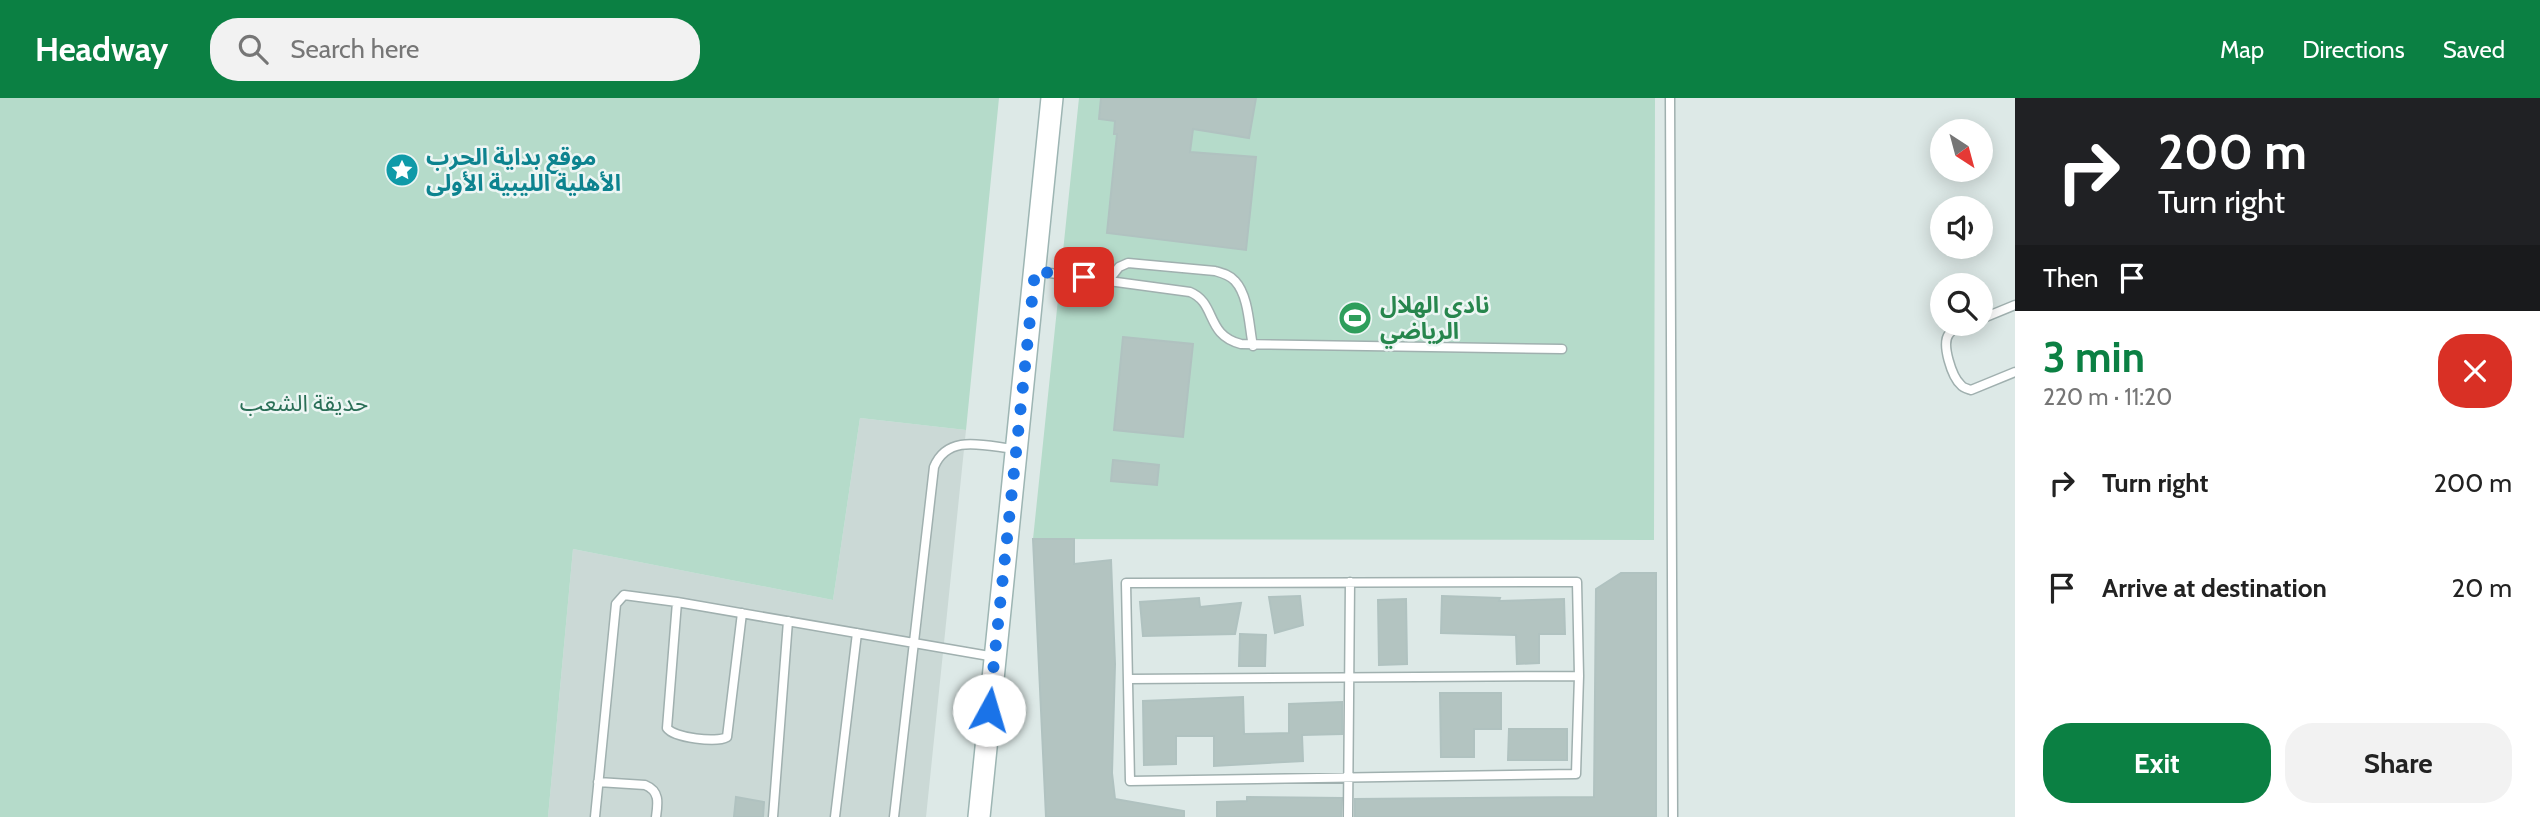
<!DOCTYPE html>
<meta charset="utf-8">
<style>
body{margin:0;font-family:Cabin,"Noto Sans Arabic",sans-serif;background:#f2f2f2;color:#222;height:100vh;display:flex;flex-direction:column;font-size:26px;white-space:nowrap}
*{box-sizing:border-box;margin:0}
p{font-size:23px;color:#767676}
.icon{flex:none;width:38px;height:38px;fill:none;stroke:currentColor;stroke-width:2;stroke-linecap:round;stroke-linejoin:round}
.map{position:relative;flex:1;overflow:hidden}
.details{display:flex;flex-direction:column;background:#fff;width:525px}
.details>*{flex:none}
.guide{background:#202124;color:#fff;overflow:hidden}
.needle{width:46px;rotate:144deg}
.fabs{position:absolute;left:1930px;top:21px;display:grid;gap:14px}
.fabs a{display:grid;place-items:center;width:63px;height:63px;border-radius:50%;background:#fff;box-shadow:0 4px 18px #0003;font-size:35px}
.pin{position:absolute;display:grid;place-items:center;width:60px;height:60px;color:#fff;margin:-30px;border-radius:14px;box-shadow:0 4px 10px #0006}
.me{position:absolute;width:77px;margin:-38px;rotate:6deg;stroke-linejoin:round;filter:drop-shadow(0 0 5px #0008)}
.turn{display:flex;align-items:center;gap:24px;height:147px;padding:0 28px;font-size:32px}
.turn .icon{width:91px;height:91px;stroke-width:2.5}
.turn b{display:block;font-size:49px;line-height:60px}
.then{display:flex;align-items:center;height:66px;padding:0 28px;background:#0003;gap:14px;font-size:26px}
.round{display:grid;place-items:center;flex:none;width:74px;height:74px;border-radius:28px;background:#f2f2f2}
.head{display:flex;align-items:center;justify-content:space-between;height:119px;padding:0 28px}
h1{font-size:42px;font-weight:700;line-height:52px;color:#0b8043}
.action{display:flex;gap:14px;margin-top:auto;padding:14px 28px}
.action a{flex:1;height:80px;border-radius:28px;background:#0b8043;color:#fff;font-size:28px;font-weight:700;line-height:80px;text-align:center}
.action a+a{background:#f2f2f2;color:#222}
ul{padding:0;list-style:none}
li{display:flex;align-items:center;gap:21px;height:105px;padding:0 28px}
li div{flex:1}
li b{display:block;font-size:26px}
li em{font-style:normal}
header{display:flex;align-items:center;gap:42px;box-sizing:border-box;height:98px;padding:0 35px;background:#0b8043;color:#fff}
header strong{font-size:33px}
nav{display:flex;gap:38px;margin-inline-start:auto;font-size:24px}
.search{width:490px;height:63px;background:#f2f2f2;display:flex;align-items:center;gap:18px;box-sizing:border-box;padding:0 24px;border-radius:28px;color:#767676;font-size:26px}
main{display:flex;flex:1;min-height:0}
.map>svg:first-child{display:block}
</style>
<header>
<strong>Headway</strong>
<div class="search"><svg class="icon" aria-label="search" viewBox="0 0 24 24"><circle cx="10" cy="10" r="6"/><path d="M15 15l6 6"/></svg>Search here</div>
<nav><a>Map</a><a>Directions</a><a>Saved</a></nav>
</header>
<main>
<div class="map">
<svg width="2015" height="719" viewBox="0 0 2015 719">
<rect width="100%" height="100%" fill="#dde9e7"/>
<path fill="#cbd9d6" d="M860,320L966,332L926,719H548L573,451L833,502Z"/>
<path fill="#b5dbca" d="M0,0H999L966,332L860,320L833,502L573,451L548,719H0Z
M1079,0H1655L1654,442L1033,441Z"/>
<path fill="#b3c4c1" stroke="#b0c2c0" stroke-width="2" d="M1101,0H1256L1249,40L1193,31L1190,54L1256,59L1246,152L1107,135L1117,36H1114L1115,23L1099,21Z
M1123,239L1193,246L1183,339L1114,332Z
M1113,362L1159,367L1157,387L1111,383Z
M1033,441H1074V466L1111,462L1115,566L1112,675L1115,701L1184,713V719H1046Z
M1621,475H1656V719H1355V701L1594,699L1596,491Z
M1300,498L1303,527L1275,535L1269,499Z
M1442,498L1500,500L1499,503L1564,501L1565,536H1539V565L1517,566L1516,537L1441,535Z
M1199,500L1200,509L1241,505L1235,536L1143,538L1140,504Z
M1406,501L1407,566L1379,567L1378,502Z
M1240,536L1266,537L1265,568H1239Z
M1440,595H1501V631H1474V659H1441Z
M1243,599L1244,636L1289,635V606L1342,604V636L1302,637L1303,663L1214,668V638H1176V666L1144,667L1143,603Z
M1509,631H1567V662H1508Z
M736,699L764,704L763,719H734Z
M1247,699L1342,700L1341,719H1217V704L1247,703Z"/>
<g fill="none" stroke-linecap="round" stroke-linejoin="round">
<defs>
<path id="lane" d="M1670,0L1673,719
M1035,173L1190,194C1217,205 1205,237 1241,246L1562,251
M1108,183L1119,169L1128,165L1215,173C1222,175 1230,177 1235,183C1249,198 1249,229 1253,248
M1981,221L2015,207
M1969,226C1962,228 1953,230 1949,236C1941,246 1952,279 1961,287C1963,290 1968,291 1971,292L2015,274
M1577,484L1579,578L1576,676L1130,683L1126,485Z
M677,504L667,630C674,640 717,645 727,639L742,515
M1128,581L1579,578
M598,684L645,687C660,693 658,705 656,719
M595,719L616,506L624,497L677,504L995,559
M773,719L788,523
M835,719L857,535
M894,719L934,369C948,335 985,348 1014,351
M1348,719L1350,484"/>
<path id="secondary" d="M979,719L1052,0"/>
</defs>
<use href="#lane" stroke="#a0b0af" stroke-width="11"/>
<use href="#secondary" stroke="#9db5b3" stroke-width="24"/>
<use href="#lane" stroke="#fff" stroke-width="8"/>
<use href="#secondary" stroke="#fff" stroke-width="21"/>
</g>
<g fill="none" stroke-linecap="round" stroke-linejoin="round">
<path stroke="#1a73e8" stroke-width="12" stroke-dasharray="0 21.6" d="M989,612L1035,173L1084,179"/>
</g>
<defs>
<symbol id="sight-disc" viewBox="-11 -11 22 22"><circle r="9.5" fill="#0f9aa8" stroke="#edf6f4"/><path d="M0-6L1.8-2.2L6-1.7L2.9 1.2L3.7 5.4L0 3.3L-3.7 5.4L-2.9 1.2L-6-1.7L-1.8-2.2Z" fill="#fff"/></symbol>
<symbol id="stadium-disc" viewBox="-11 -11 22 22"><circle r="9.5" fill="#2e9e5b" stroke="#edf6f4"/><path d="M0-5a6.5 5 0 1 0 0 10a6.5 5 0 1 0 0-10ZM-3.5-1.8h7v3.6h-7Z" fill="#fff"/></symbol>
</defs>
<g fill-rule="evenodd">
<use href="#sight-disc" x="383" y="53" width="38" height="38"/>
<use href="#stadium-disc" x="1336" y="201" width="38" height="38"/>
</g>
<g text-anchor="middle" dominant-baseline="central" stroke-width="5" stroke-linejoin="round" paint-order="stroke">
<g font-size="23" font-weight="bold" fill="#0d838f" stroke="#edf6f4" text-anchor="start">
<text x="426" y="59">موقع بداية الحرب<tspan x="426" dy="26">الأهلية الليبية الأولى</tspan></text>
</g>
<g font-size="23" font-weight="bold" fill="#27864d" stroke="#edf6f4" text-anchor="start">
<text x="1380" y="207">نادي الهلال<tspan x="1380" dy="26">الرياضي</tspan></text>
</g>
<g font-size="23" fill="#2a6f57" stroke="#edf6f4">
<text x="304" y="305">حديقة الشعب</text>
</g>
</g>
</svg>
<div class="fabs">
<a><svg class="needle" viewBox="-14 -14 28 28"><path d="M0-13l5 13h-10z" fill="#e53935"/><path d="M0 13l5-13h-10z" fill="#767676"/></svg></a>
<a><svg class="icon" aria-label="sound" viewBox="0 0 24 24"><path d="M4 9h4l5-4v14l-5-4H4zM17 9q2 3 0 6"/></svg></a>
<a><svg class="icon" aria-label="search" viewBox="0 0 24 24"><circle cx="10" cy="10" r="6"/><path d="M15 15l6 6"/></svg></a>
</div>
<div class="pin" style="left:1084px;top:179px;background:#d93025"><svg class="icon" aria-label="arrive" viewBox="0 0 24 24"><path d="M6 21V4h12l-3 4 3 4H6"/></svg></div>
<svg class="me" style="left:989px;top:612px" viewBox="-20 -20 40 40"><circle r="19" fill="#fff"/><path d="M0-13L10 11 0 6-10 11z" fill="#1a73e8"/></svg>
</div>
<section class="details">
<div class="guide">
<div class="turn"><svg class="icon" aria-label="right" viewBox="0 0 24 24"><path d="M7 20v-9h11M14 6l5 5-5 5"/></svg><div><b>200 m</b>Turn right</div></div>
<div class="then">Then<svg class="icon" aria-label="arrive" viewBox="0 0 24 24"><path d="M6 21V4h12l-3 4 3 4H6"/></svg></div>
</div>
<div class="head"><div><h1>3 min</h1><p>220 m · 11:20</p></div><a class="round" style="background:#d93025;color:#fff"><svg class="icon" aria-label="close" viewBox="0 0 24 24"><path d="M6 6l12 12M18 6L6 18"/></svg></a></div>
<ul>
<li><svg class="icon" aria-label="right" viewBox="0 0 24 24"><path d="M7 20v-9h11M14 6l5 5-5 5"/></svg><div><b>Turn right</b></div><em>200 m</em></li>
<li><svg class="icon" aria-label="arrive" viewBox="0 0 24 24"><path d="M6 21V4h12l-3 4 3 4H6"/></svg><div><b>Arrive at destination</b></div><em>20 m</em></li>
</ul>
<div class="action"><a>Exit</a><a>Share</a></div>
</section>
</main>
